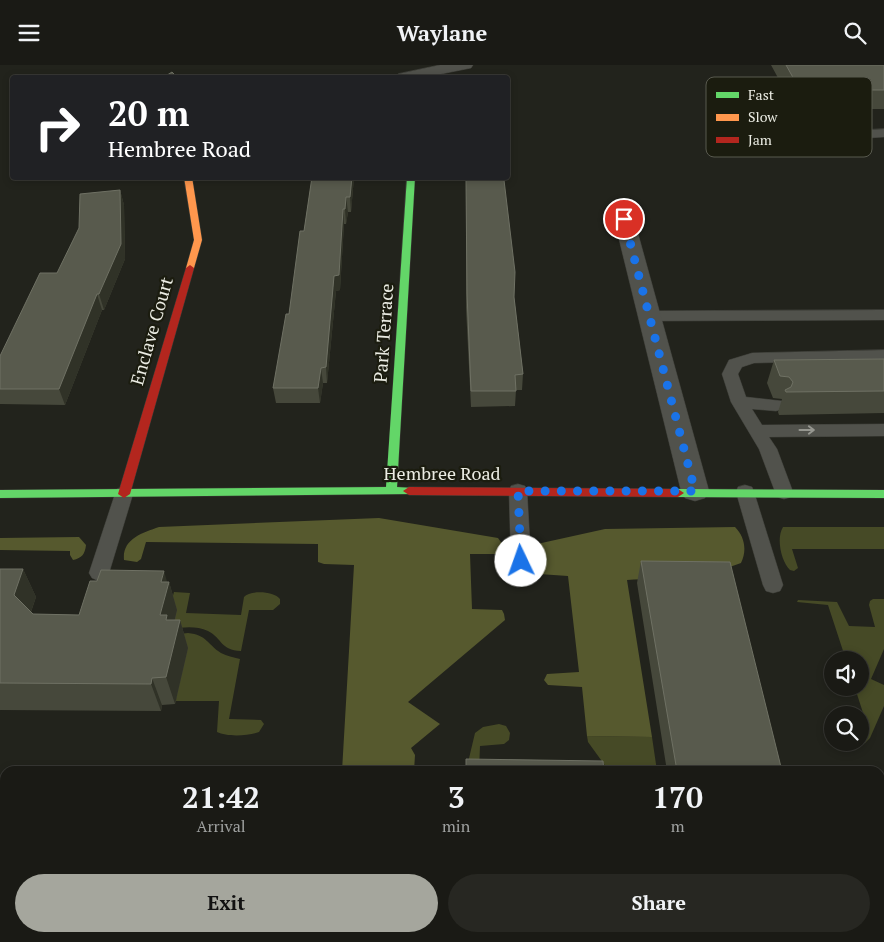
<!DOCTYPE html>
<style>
body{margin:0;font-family:"PT Serif",serif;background:#272722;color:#f1f3f6;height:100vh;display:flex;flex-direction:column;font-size:19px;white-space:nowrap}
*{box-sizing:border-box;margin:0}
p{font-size:16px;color:#9fa1a0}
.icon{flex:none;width:28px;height:28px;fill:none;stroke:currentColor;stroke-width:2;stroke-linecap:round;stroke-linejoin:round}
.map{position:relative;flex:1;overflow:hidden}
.details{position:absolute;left:0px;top:701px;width:885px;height:176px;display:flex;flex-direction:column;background:#1a1a15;border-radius:15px 15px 0 0;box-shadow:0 2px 8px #0003,0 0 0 1px #383834}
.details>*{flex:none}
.hud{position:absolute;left:10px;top:10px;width:500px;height:105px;border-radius:5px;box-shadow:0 2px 8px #0003,0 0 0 1px #383834;background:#202124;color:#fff;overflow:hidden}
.controls{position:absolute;left:824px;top:586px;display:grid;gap:10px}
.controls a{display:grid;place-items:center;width:45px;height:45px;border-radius:50%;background:#1a1a15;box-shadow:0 2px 8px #0003,0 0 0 1px #383834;font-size:25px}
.pin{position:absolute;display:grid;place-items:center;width:42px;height:42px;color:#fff;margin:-21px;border:2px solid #fff;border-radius:50%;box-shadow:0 1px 5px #0007}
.me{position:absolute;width:55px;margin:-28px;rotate:357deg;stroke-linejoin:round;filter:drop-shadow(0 0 4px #0008)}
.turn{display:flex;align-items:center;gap:18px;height:105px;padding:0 15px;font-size:22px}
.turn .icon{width:65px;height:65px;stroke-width:2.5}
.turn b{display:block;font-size:35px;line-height:42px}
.eta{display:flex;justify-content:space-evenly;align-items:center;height:85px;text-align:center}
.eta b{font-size:30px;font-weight:800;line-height:35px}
.cta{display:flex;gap:10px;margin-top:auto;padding:10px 15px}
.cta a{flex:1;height:58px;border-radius:30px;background:#a5a69d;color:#111;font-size:20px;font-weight:800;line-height:58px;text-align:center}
.cta a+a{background:#272722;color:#f1f3f6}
header{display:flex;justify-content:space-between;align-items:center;height:65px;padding:0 15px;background:#1a1a15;font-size:22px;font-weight:800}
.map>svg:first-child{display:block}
</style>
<header><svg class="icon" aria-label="menu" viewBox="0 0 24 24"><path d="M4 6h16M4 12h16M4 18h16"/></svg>Waylane<svg class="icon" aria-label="search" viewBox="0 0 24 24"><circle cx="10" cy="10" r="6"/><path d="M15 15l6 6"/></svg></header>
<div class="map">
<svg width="884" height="877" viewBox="0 0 884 877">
<rect width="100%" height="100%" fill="#22231c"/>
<path fill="#464a26" d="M783,462H884V484H792L798,503L794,506L790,505C781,496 776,473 783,462Z
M174,527L190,528L186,548L241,550L244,532C250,525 274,526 280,534V539L273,545H249L241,586C220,585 223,574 208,566C197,561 184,562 172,564L169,545Z
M873,534H884V584L871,614L884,620V641L870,673L865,678L859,679L848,678H860V655L865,654L855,623L860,622V595H846L828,540L797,537L798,535L837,537L849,561L875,562L869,540L870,536Z
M188,568C207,570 207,579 221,588C227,591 233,592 240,594L229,654L261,655L264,659L259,667C248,671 227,672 217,667L219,636H176L179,569Z
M499,659L506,661L510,668L509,675L504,679L480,681L479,706H466L475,668L483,662Z
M587,671L652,672L657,706H609L588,677Z
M884,813V877H815L814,873L880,872V824Z"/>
<path fill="#56592e" d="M379,453L498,473L503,480L501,487L496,489H470L472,544L502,545L504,549L505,555L408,637L440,659L411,683L415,690L414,706H342L354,500L324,499L318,497V479L146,477L141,494L137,497L124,495C122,474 142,468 159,462Z
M735,462C745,472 747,486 741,498C708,511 663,513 627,515L652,672L587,671L582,622L548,620L544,615L547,609L579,607L568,511L539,509L536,505L537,479L605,464Z
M79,472L86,480C85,489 82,493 73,495L70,490V486L0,485V473Z"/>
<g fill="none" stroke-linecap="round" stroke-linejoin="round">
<defs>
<path id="lane" d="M884,64V72L717,82L711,78L717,74Z
M884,245V255L649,256L644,254L641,251L644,248L649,246Z
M884,285V295L754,298L742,302L738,309L746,332L782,336L784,340L782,344L776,346L752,344L762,360L884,359V371L769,372L777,384L793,427L791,432L784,434L777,432L759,384L731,337L722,309L729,295L752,288Z
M518,419L525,421L527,426L531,496L528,501L521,503L514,501L511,496L509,426L511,421Z
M745,420L752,422L754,427L783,520L780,526L773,528L766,526L763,520L736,427L738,422Z
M124,422L131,424L133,429L109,508L106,513L99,516L92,513L89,508L115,429L117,424Z"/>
<path id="street" d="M440,0H473L471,3L426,12H396L398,9Z
M624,148L631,150L634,154L709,426L705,433L695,436L685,433L681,426L614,154L617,150Z"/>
<path id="fast" d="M407,112H415L397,422L413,423L415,426L413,429L0,433V425L386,422Z
M678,424L884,425V433L678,432L672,428Z"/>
<path id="slow" d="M184,112H192L202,175L194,203L190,206L186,203L194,175Z"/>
<path id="jam" d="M190,200L194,203L130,429L124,433L118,429L186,203Z
M409,422L678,424L684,428L678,432L409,430L403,426Z"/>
</defs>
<use href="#lane" stroke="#3c3d37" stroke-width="1"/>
<use href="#street" stroke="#3c3d37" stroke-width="1"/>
<use href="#fast" stroke="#3c3d37" stroke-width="1"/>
<use href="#slow" stroke="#3c3d37" stroke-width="1"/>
<use href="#jam" stroke="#3c3d37" stroke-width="1"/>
<use href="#lane" fill="#51524c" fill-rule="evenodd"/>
<use href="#street" fill="#51524c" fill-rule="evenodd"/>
<use href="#fast" fill="#63d668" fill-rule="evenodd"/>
<use href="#slow" fill="#ff974d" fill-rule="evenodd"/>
<use href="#jam" fill="#b3261e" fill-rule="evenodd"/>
</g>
<path fill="#46483b" d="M771,0H884V44H795Z
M312,112H354L351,147H348L346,159H344L340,225L336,226L327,318H323L320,338H276L273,323L289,249L304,166Z
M120,125L124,140L125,194L104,245H102L65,340L0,339V291L57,208Z
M466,130L514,232L523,309L522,325H516L515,341L471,342L466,243Z
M884,294V348L779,350L778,347L782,334L773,333L767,318L774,295Z
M641,496L782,706H667L637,518Z
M0,504H23L36,532L31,547L33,549L79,550L167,517H169L177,545L175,555H180L188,583L175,639L162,640L161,646L0,645Z
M693,872H823L824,877H694Z"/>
<path fill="#303227" d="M352,112H354L351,147L350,132Z
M120,125L124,140L125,194L104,245L99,229Z
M346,132L348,147L346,159L345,144Z
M343,144L344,159L340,225L336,226L327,318L326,302L334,211Z
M97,229L102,245L65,340L59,324Z
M321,303L323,318L320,338L318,323Z
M23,504L36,532L27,558L14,530Z
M164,506L168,520L169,517L177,545L172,566L180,555L188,583L175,639L166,612L160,550L161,517Z
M152,613L162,640L161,646L151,619Z"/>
<path fill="#585a4d" stroke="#6f7164" d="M786,0H884V25H800Z
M172,7L174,9L172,12H164Z
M312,112H352L350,132H346L345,144H343L339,210L334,211L326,302L321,303L318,323H273L286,249H289L300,166H304Z
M466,115H504L515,207L514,232L523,309L515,310L516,326H471L467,228Z
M120,125L121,179L99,229H97L59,324H0V291L40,208H57L79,163L80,129Z
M884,294V326L786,327L785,325L791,322L793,317L789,312L780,311L774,295Z
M641,496L730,497L782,706H677Z
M0,504H23L14,530L33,549L79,550L90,516H97L101,505L164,506L161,517H169L160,550H167L166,555H180L166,612L152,613L151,619L0,618Z
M466,694L603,696L604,706H466Z
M5,745V872H622V877H0V760Z
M705,872H823L824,877H705Z"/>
<defs><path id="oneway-shaft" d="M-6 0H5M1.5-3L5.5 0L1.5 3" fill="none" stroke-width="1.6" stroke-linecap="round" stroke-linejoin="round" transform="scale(1.25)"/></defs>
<use stroke="#969790" href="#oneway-shaft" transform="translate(807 365)"/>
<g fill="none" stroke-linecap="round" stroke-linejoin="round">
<path stroke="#1a73e8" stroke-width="9" stroke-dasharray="0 16.2" d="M521,496L518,426H695L624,154"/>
</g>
<g text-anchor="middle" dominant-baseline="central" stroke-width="4.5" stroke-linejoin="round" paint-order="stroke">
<g font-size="18" fill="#ebece3" stroke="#1b1c0f">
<text transform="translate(151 266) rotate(-74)">Enclave Court</text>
<text transform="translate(383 268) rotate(-86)">Park Terrace</text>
<text x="442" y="408">Hembree Road</text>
</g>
</g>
<rect x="706" y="12" width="166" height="80" rx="8" fill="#1b1c0f" stroke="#595a4f" stroke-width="1"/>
<rect x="716" y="27" width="23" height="6" fill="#63d668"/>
<rect x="716" y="49" width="23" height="7" fill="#ff974d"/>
<rect x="716" y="72" width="23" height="6" fill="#b3261e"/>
<g font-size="14" fill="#ebece3">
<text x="748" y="35">Fast</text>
<text x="748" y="57">Slow</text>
<text x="748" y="80">Jam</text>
</g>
</svg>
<div class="controls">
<a><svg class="icon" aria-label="sound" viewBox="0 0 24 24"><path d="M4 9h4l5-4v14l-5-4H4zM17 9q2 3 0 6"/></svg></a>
<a><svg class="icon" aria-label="search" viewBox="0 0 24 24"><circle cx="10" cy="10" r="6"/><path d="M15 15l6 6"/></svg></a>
</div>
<div class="pin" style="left:624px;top:154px;background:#d93025"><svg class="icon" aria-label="arrive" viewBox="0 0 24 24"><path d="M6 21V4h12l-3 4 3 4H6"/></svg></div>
<svg class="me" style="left:521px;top:496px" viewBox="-20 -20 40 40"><circle r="19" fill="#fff"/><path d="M0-13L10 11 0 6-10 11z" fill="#1a73e8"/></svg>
<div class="hud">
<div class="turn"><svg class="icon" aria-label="right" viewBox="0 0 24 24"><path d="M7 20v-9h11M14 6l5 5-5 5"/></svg><div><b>20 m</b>Hembree Road</div></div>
</div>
<section class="details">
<div class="eta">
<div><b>21:42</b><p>Arrival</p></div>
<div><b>3</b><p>min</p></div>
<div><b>170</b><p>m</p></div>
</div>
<div class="cta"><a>Exit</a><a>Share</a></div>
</section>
</div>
